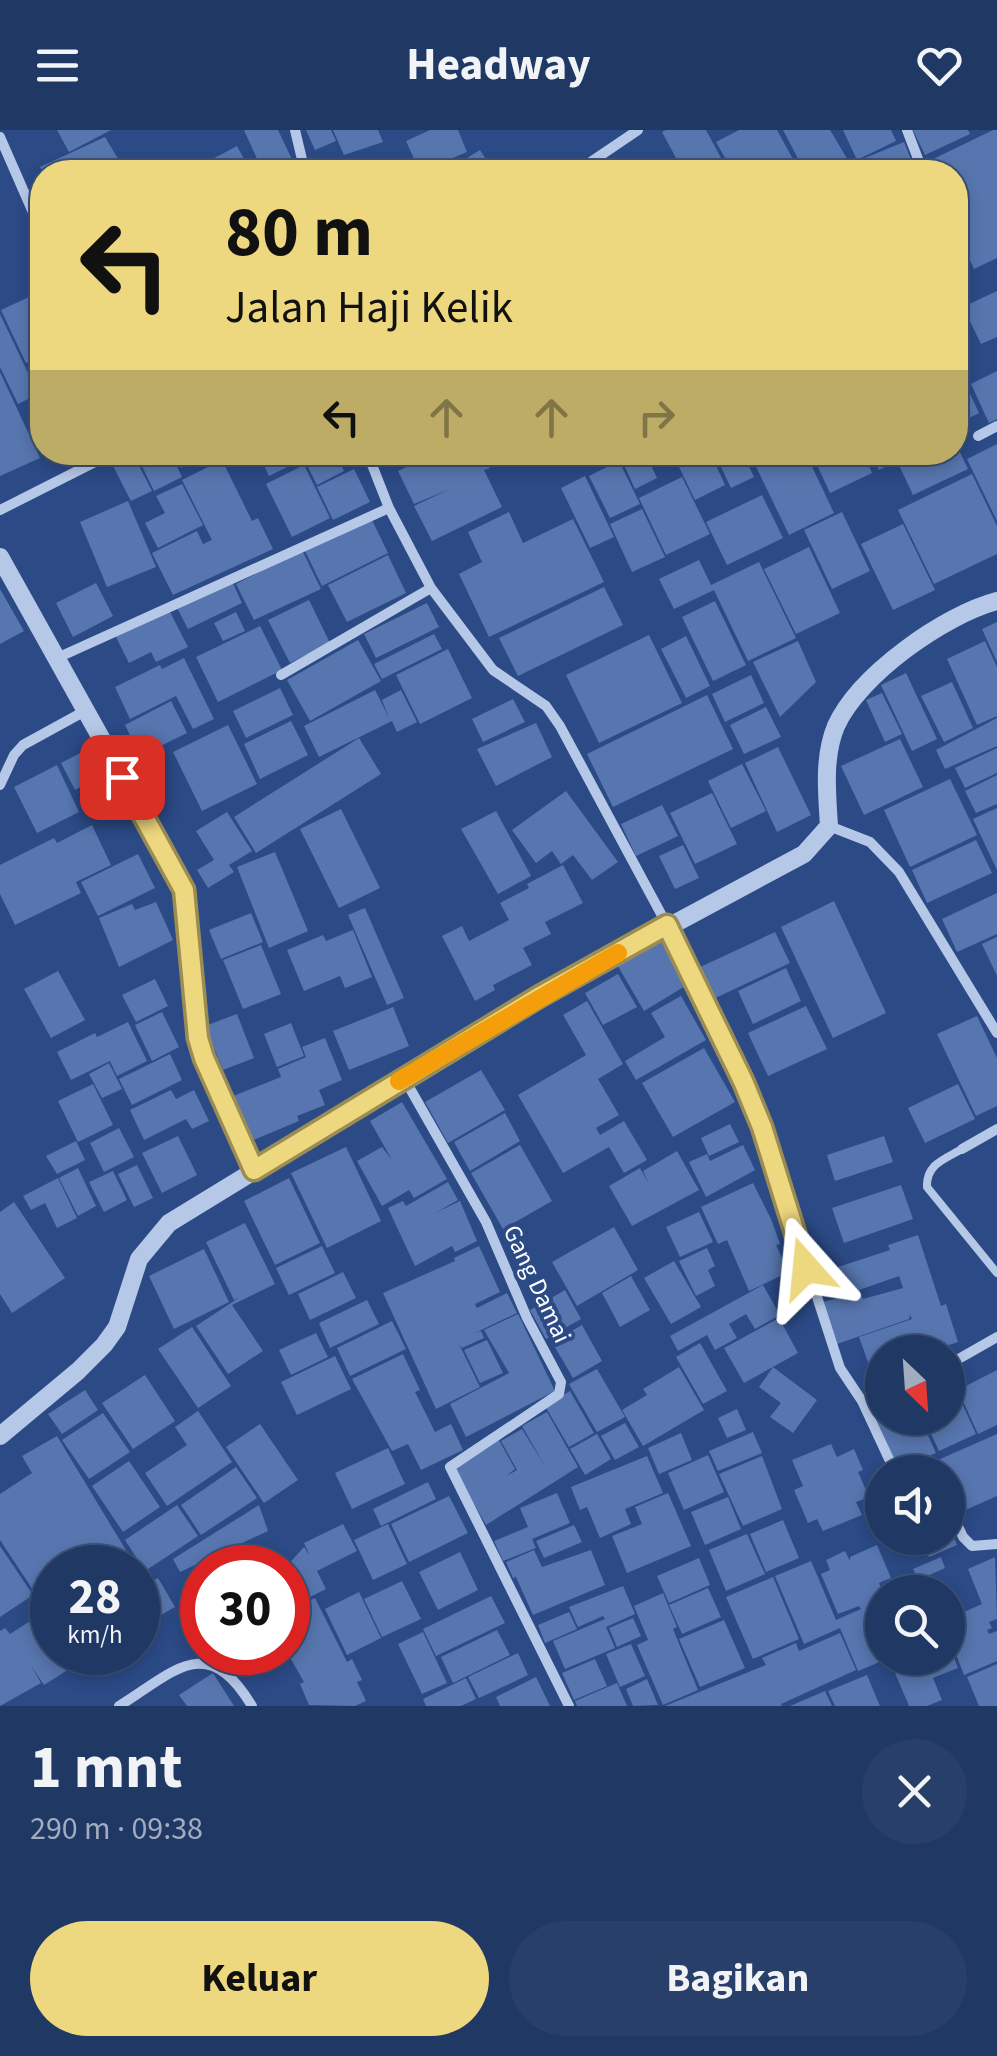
<!DOCTYPE html>
<html lang="id">
<meta charset="utf-8">
<style>
body{margin:0;font-family:"Source Sans 3",sans-serif;background:#283f6a;color:#f1f3f6;height:100vh;display:flex;flex-direction:column;font-size:38px;white-space:nowrap}
*{box-sizing:border-box;margin:0}
p{font-size:32px;color:#a2acbf}
.icon{flex:none;width:55px;height:55px;fill:none;stroke:currentColor;stroke-width:2;stroke-linecap:round;stroke-linejoin:round}
.map{position:relative;height:1576px;overflow:hidden}
.panel{display:flex;flex-direction:column;background:#203864;flex:1}
.panel>*{flex:none}
.top-card{position:absolute;left:30px;top:30px;width:938px;height:305px;border-radius:40px;box-shadow:0 5px 15px #0003,0 0 0 2px #3d5278;background:#edd77f;color:#111;overflow:hidden}
.needle{width:65px;rotate:155deg}
.buttons{position:absolute;left:865px;top:1205px;display:grid;gap:20px}
.buttons a{display:grid;place-items:center;width:100px;height:100px;border-radius:50%;background:#203864;box-shadow:0 5px 15px #0003,0 0 0 2px #3d5278;font-size:50px}
.speed{position:absolute;left:30px;top:1415px;display:flex;gap:20px;font-size:50px;font-weight:700;text-align:center}
.speed>*{display:grid;place-content:center;width:130px;height:130px;border-radius:50%;background:#203864;box-shadow:0 5px 15px #0003,0 0 0 2px #3d5278;line-height:1}
.speed small{font-size:25px;font-weight:400}
.speed .limit{border:15px solid #d22;background:#fff;color:#111}
.pin{position:absolute;display:grid;place-items:center;width:85px;height:85px;color:#fff;margin:-42px;border-radius:20px;box-shadow:0 5px 15px #0006}
.me{position:absolute;width:110px;margin:-55px;rotate:342deg;stroke-linejoin:round;filter:drop-shadow(0 0 8px #0008)}
.turn{display:flex;align-items:center;gap:35px;height:210px;padding:0 30px;font-size:45px}
.turn .icon{width:130px;height:130px;stroke-width:2.5}
.turn b{display:block;font-size:70px;line-height:85px}
.lanes{display:flex;align-items:center;height:95px;padding:0 30px;background:#0003;justify-content:center;gap:50px;direction:ltr}
.lanes .off{opacity:.35}
.round{display:grid;place-items:center;flex:none;width:105px;height:105px;border-radius:52px;background:#283f6a}
.overview{display:flex;align-items:center;justify-content:space-between;height:170px;padding:0 30px}
h1{font-size:60px;font-weight:700;line-height:75px}
.cta{display:flex;gap:20px;margin-top:auto;padding:20px 30px}
.cta a{flex:1;height:115px;border-radius:60px;background:#edd77f;color:#111;font-size:40px;font-weight:700;line-height:115px;text-align:center}
.cta a+a{background:#283f6a;color:#f1f3f6}
header{display:flex;justify-content:space-between;align-items:center;height:130px;padding:0 30px;background:#203864;font-size:45px;font-weight:700}
.map>svg:first-child{display:block}
</style>
<header><svg class="icon" aria-label="menu" viewBox="0 0 24 24"><path d="M4 6h16M4 12h16M4 18h16"/></svg>Headway<svg class="icon" aria-label="heart" viewBox="0 0 24 24"><path d="M12 20l-8-8c-3-5 5-10 8-4 3-6 11-1 8 4z"/></svg></header>
<div class="map">
<svg width="997" height="1576" viewBox="0 0 997 1576">
<rect width="100%" height="100%" fill="#2b4a86"/>
<path fill="#5776af" fill-rule="evenodd" d="M57,0H111L69,22Z
M244,0H278L298,42H263Z
M306,0H331L336,11L315,20Z
M333,0H378L383,12L344,25Z
M430,0H458L467,22L420,42L406,11Z
M666,0H706L728,41L664,42L661,37L676,28L662,2Z
M739,0H777L800,42L804,40L783,0H830L855,42H733L716,12Z
M843,0H891L896,11L857,30Z
M913,0H968L970,4L925,25Z
M993,0H997V128L974,139L955,99V42H928L923,34Z
M105,7L126,42H43L40,37Z
M904,12L916,42H865L860,30Z
M237,16L251,42H188Z
M480,20L494,42H444Z
M42,161V225L26,233L1,180Z
M997,161V207L981,214L963,177Z
M0,184L38,264L18,274L0,237Z
M955,232L979,283L955,295Z
M997,241V289L989,293L971,254Z
M0,242L40,328L0,346Z
M955,312L968,339L913,365L898,333L920,322H955Z
M997,314V391L967,329Z
M135,322H170L182,347L154,361Z
M173,322H195L199,330L181,338Z
M257,322H328L301,336L299,331L269,346Z
M331,322H335L344,341L317,355L307,335Z
M457,322H483L490,338L484,340L502,377L432,411L414,376L450,359L414,374L398,341L433,324L437,332Z
M618,322H645L657,348L635,359Z
M710,322L725,355L695,370L679,337Z
M714,322H742L754,347L731,358Z
M749,322H805L834,383L789,405Z
M811,322H863L872,343L830,363Z
M870,322H915L879,340Z
M133,324L152,361L131,371L112,334Z
M222,330L252,391L258,388L273,419L173,465L152,423L197,401L203,414L212,410L182,350Z
M619,331L640,374L610,388L589,346Z
M304,335L330,388L292,407L266,354Z
M354,339L370,372L333,390L317,357Z
M972,344L997,396V424L934,454L898,380Z
M585,346L614,407L590,418L561,358Z
M682,347L710,404L666,425L639,368Z
M182,354L203,395L158,418L145,393L165,383L156,366Z
M762,365L783,408L727,435L706,392Z
M128,371L156,437L107,457L80,392Z
M642,379L665,427L632,442L610,394Z
M509,382L523,413L573,389L604,452L489,507L459,444L482,432L468,402Z
M842,382L870,441L832,459L804,400Z
M371,388L388,423L322,456L305,421Z
M903,394L935,460L893,480L861,414Z
M809,417L840,483L796,504L764,439Z
M302,420L321,459L254,490L236,454Z
M388,425L406,463L347,492L328,455Z
M699,430L711,455L759,432L796,508L748,531L714,460L674,479L659,449Z
M231,449L242,473L188,499L176,476Z
M96,453L113,486L73,507L56,473Z
M604,457L623,495L518,546L499,508Z
M0,459L24,501L0,514Z
M309,470L330,513L290,533L268,490Z
M715,471L746,535L713,551L682,487Z
M427,473L439,497L376,528L364,504Z
M168,478L188,517L156,532L151,522L129,533L115,505Z
M236,482L245,501L223,511L214,493Z
M997,492V532L982,499Z
M260,496L282,540L218,572L196,527Z
M434,504L442,519L382,549L374,534Z
M649,505L682,573L599,613L566,545Z
M686,506L710,556L686,568L661,519Z
M358,510L381,551L310,591L287,550Z
M798,511L816,552L780,587L753,532Z
M985,511L997,537V586L977,595L947,529Z
M448,519L472,568L420,594L396,545Z
M184,528L214,589L193,599L176,566L130,589L115,557L160,535L162,539Z
M906,543L937,609L912,621L881,555Z
M751,545L764,573L725,592L712,564Z
M952,552L973,598L944,612L921,566Z
M280,558L293,585L246,608L233,581Z
M375,560L389,588L382,570L401,560L417,592L397,602L392,591L319,627L304,596Z
M882,563L902,604L885,612L866,570Z
M707,565L733,619L613,677L587,624Z
M513,569L525,592L483,612L472,589Z
M171,571L187,603L140,626L125,595Z
M766,577L781,607L744,624L730,595Z
M997,588V616L945,639L936,620Z
M291,591L308,625L260,649L244,614Z
M536,593L552,627L496,656L477,619Z
M228,595L257,654L202,681L173,622Z
M359,608L381,644L256,723L234,687Z
M900,609L923,657L864,685L841,636Z
M778,617L811,685L777,702L745,633Z
M997,618V643L965,658L955,638Z
M86,620L101,646L75,660L61,633Z
M742,634L766,681L731,698L708,651Z
M57,635L79,682L37,703L14,657Z
M997,645V674L976,683L965,661Z
M950,649L977,705L910,737L884,680Z
M566,661L618,732L592,750L573,725L561,734L552,721L536,733L512,700Z
M712,663L737,714L695,734L670,683Z
M662,675L678,706L636,726L621,694Z
M997,678V740L973,689Z
M341,679L380,758L339,778L300,699Z
M496,681L531,746L498,764L461,699Z
M227,682L252,721L229,735L234,742L208,758L197,740L214,730L196,701Z
M92,695L111,735L76,752L81,763L15,795L0,764V735L54,708L57,713Z
M976,710L992,743L927,773L912,740Z
M683,715L699,748L675,759L659,726Z
M275,722L308,801L269,818L237,737Z
M138,724L155,758L98,786L81,752Z
M563,735L583,773L545,792L551,804L523,818L532,835L493,855L495,860L475,871L442,806L462,796L469,811L509,790L500,773L529,758L527,754Z
M997,763V804L957,822L942,789Z
M834,771L886,883L833,908L781,797Z
M156,772L173,810L119,837L99,788L132,774L135,780Z
M365,778L404,868L387,875L348,785Z
M251,783L263,812L221,829L209,800Z
M353,800L372,847L345,858L340,846L304,861L287,820L323,805L326,811Z
M775,802L790,833L711,870L696,839Z
M659,806L687,855L644,881L615,831Z
M997,807V846L982,814Z
M261,815L281,864L243,879L223,830Z
M786,838L801,871L753,894L738,861Z
M58,841L85,890L51,908L24,859Z
M618,844L637,877L603,895L585,863Z
M155,849L168,876L136,892L122,865Z
M681,866L706,910L636,950L625,931L665,907L651,883Z
M587,871L623,934L598,949L619,985L596,998L600,1005L624,991L647,1030L624,1043L609,1017L563,1043L518,965L586,925L563,885Z
M806,876L827,919L768,946L748,903Z
M393,877L409,916L349,940L333,901Z
M162,882L179,917L152,931L135,895Z
M237,884L254,928L223,940L205,896Z
M977,886L997,928V976L976,986L937,904Z
M128,892L147,931L117,946L110,931L71,950L57,922L95,903L97,907Z
M291,893L304,926L277,937L264,904Z
M325,908L342,950L319,960L325,975L297,986L299,991L251,1011L233,966L281,947L278,939L306,927L302,917Z
M704,918L735,972L673,1007L642,953Z
M170,924L182,950L132,975L119,949Z
M109,933L122,959L102,968L89,944Z
M481,940L505,980L448,1013L425,972Z
M93,954L113,995L78,1012L58,971Z
M958,954L975,989L925,1013L908,978Z
M171,960L176,969L194,960L209,991L192,999L186,989L144,1010L130,980Z
M402,972L447,1049L414,1068L409,1060L382,1076L357,1031L382,1017L392,1030L370,991Z
M505,983L520,1011L470,1041L454,1012Z
M730,994L739,1012L709,1026L701,1008Z
M119,998L134,1027L104,1042L90,1013Z
M178,1006L197,1045L162,1063L142,1023Z
M884,1006L893,1032L835,1051L827,1025Z
M76,1011L85,1030L57,1044L46,1026Z
M520,1015L552,1071L503,1099L471,1043Z
M743,1015L755,1040L706,1067L689,1032L707,1024L710,1031Z
M346,1017L381,1091L327,1118L291,1043Z
M677,1021L699,1060L632,1096L609,1056L640,1038L649,1054L643,1041Z
M137,1035L153,1068L134,1077L118,1044Z
M78,1038L96,1076L78,1086L59,1048Z
M113,1041L127,1070L104,1082L89,1052Z
M58,1048L77,1088L57,1098L45,1073L31,1080L23,1066Z
M289,1048L320,1113L275,1135L244,1071Z
M448,1052L458,1070L435,1083L460,1071L477,1111L455,1122L452,1116L415,1136L388,1078L403,1071L406,1076Z
M753,1053L771,1089L780,1114L776,1115L789,1142L749,1161L727,1110L718,1114L701,1077Z
M901,1055L913,1089L844,1113L832,1078Z
M14,1072L65,1148L12,1183L0,1164V1082Z
M699,1082L713,1112L680,1127L666,1097Z
M245,1093L275,1154L232,1175L263,1221L228,1244L196,1196L240,1167L234,1170L206,1112Z
M614,1097L638,1140L577,1176L552,1132Z
M918,1105L941,1176L946,1174L958,1212L928,1222H882V1240L872,1243L859,1207L912,1189L910,1185L909,1189L837,1214L823,1172L838,1168L829,1140L890,1120L888,1115ZM899,1146L903,1158L863,1169L859,1160Z
M322,1116L335,1143L289,1165L276,1138Z
M479,1116L500,1162L475,1174L477,1178L507,1163L517,1183L475,1203L481,1201L484,1208L462,1218L459,1214L480,1257L436,1279L383,1163L455,1131L454,1128Z
M707,1118L715,1136L708,1140L715,1156L696,1166L679,1131Z
M204,1119L229,1172L174,1199L149,1146Z
M674,1131L701,1177L671,1194L644,1148Z
M343,1142L356,1168L310,1190L298,1164Z
M631,1146L650,1180L620,1197L602,1163Z
M763,1155L780,1185L755,1199L746,1184L729,1194L737,1208L715,1220L707,1205L678,1221L670,1206Z
M565,1160L581,1189L546,1209L530,1180Z
M367,1170L379,1194L330,1218L319,1193Z
M518,1184L555,1261L466,1307L450,1274L509,1243L484,1200Z
M779,1188L798,1223L744,1253L724,1218Z
M392,1191L406,1219L350,1246L337,1218Z
M582,1195L602,1231L573,1248L552,1212Z
M192,1197L231,1256L198,1278L158,1219Z
M316,1203L328,1227L291,1245L279,1220Z
M487,1210L503,1243L480,1253L464,1220Z
M700,1213L727,1261L703,1274L676,1227Z
M403,1224L420,1260L415,1262L435,1302L451,1294L463,1320L421,1340L408,1314L392,1321L352,1249Z
M335,1226L351,1259L297,1285L281,1252Z
M679,1237L704,1280L643,1316L622,1280L647,1265L643,1259Z
M773,1237L817,1270L793,1303L770,1287L781,1273L759,1257Z
M597,1239L625,1287L597,1302L569,1254Z
M997,1240V1295L978,1304L958,1260Z
M145,1245L175,1291L133,1319L102,1273Z
M951,1249L976,1304L939,1321L924,1289L948,1288V1250Z
M85,1260L98,1280L62,1304L48,1284Z
M570,1261L594,1303L569,1317L545,1276Z
M882,1275V1288H920L936,1323L899,1340L872,1280Z
M737,1279L746,1300L727,1308L718,1288Z
M198,1281L232,1332L167,1376L145,1343L187,1315L175,1297Z
M547,1282L578,1337L486,1395L453,1337L499,1310L515,1339L506,1346L517,1340L501,1311L522,1299L546,1338L522,1296Z
M103,1283L130,1322L89,1349L62,1310Z
M625,1293L639,1317L615,1330L601,1306Z
M260,1294L298,1350L264,1373L226,1317Z
M753,1302L762,1323L718,1341L709,1321Z
M681,1303L692,1330L659,1344L648,1318Z
M597,1304L611,1329L585,1345L570,1319Z
M997,1304V1366L961,1382L948,1351V1342H944L938,1330Z
M57,1306L127,1422L122,1425L129,1438H52V1469L43,1475L0,1410V1364L32,1343L22,1326Z
M831,1314L837,1327L854,1319L863,1340L858,1342L869,1367L856,1372L862,1385L823,1401L817,1389L808,1393L794,1360L803,1356L792,1330Z
M388,1318L405,1354L352,1379L335,1343Z
M708,1325L724,1362L684,1380L668,1343Z
M647,1326L663,1363L625,1379L631,1394L600,1408L587,1377L580,1380L571,1357Z
M762,1326L782,1379L743,1396L719,1344Z
M129,1331L160,1377L123,1402L92,1356Z
M236,1337L257,1368L201,1405L181,1375Z
M428,1352L436,1369L381,1396L373,1379Z
M557,1363L570,1393L532,1409L536,1418L503,1431L494,1411L528,1397L520,1378Z
M668,1363L691,1416L627,1443L612,1406L642,1394L635,1377Z
M449,1366L468,1403L409,1432L391,1394Z
M728,1367L741,1399L705,1415L691,1382Z
M177,1375L198,1406L145,1441L125,1410Z
M259,1375L268,1401L180,1442L173,1429Z
M783,1390L799,1428L766,1442L750,1404Z
M343,1394L357,1421L317,1441L326,1459L288,1478L285,1438L304,1417L310,1426L304,1413Z
M388,1394L407,1434L373,1450L354,1410Z
M948,1394L957,1415L929,1427L920,1408H948Z
M574,1395L582,1412L544,1428L536,1411Z
M747,1404L765,1444L726,1461L709,1420Z
M877,1415L891,1448L879,1453L882,1461V1510L875,1513L882,1531L858,1541L840,1498L804,1514L775,1446L811,1431L836,1490L861,1479L859,1476L838,1484L821,1444L830,1440L826,1430L845,1421L850,1431V1427Z
M0,1416L33,1465L0,1487Z
M534,1420L542,1437L591,1420L605,1455L533,1485L516,1447L513,1448L506,1432Z
M460,1422L478,1460L438,1480L419,1442Z
M941,1427L945,1438L927,1446L934,1462H900L898,1458L918,1450L913,1439Z
M995,1427L997,1489L989,1492L992,1498L987,1500L989,1504L997,1501V1531L964,1545L948,1504V1489L982,1474L968,1439Z
M699,1428L710,1455L669,1473L657,1446Z
M773,1447L799,1509L753,1529L726,1467Z
M158,1448L175,1477L138,1498V1460Z
M402,1451L421,1489L382,1507L364,1469Z
M623,1456L635,1484L606,1497L615,1518L565,1539L553,1511L605,1489L603,1486L578,1497L569,1477Z
M708,1458L721,1487L682,1504L669,1475Z
M359,1462L381,1508L347,1525L325,1479Z
M663,1463L677,1497L673,1499L698,1560L663,1575L637,1515L648,1510L634,1476Z
M491,1466L505,1493L436,1526L423,1499Z
M315,1468L347,1532L352,1529L362,1550L357,1552L366,1571L355,1576L309,1575L300,1554L304,1552L288,1524V1481Z
M52,1477V1522H107L89,1534L85,1529L44,1555L30,1534L41,1553L0,1576V1501L5,1498L10,1504Z
M569,1482L577,1499L545,1513L538,1495Z
M633,1488L641,1506L617,1517L609,1498Z
M724,1490L745,1538L700,1557L679,1509Z
M497,1500L510,1525L453,1553L441,1527Z
M423,1502L447,1553L422,1564L398,1514Z
M840,1503L856,1540L781,1574L782,1576H665L766,1535L762,1528L796,1513L799,1521Z
M948,1512L958,1538L933,1548L942,1570L927,1576H909L895,1543L931,1528H948Z
M631,1514L645,1546L620,1557L606,1524Z
M518,1523L528,1545L479,1568L468,1547Z
M595,1529L607,1556L574,1570L562,1543Z
M997,1534V1576H979L967,1547Z
M213,1543L234,1576H187L179,1565Z
M867,1545L880,1576H835L828,1561Z
M536,1547L550,1576H500L496,1567Z
M466,1548L476,1569L461,1576H426L423,1569Z
M647,1549L658,1575L633,1576L626,1559Z
M617,1553L627,1576H577L575,1571Z
M825,1561L832,1576H790Z"/>
<g fill="none" stroke-linecap="round" stroke-linejoin="round">
<path stroke="#b6c8e7" stroke-width="8" d="M962,1019C945,1029 926,1034 927,1057L997,1143"/>
<path stroke="#b6c8e7" stroke-width="10" d="M295,0L305,42
M907,0L923,42
M0,7L42,103
M576,42L638,0
M978,306L997,296
M367,322L389,378L431,458L493,540L546,576L560,596L667,795L743,951L762,997L840,1238L862,1271L882,1266
M0,380L95,332L107,322
M57,528L389,378
M281,545L431,458
M0,655L14,625L23,615L85,581
M829,696L870,712L899,742L997,903
M404,948L486,1092L527,1188L561,1252L559,1264L450,1337L569,1576
M962,1019L997,999
M948,1235L997,1207
M862,1271L895,1342
M948,1375L963,1407L972,1416L997,1414
M119,1576C174,1542 207,1501 252,1576"/>
<path stroke="#b6c8e7" stroke-width="18" d="M0,427L178,746L186,775L198,908L204,928L254,1040
M0,1306L78,1241L104,1215L117,1197L139,1129L169,1093L540,866L804,724L829,696C827,663 823,627 836,596C859,545 944,485 997,471"/>
</g>
<g fill="none" stroke-linecap="round" stroke-linejoin="round">
<defs>
<path id="route" d="M122,647L184,760L198,908L204,928L254,1040L540,866L667,795L743,951L762,997L806,1138"/>
</defs>
<use href="#route" stroke="#9a8c53" stroke-width="25"/>
<use href="#route" stroke="#edd77f" stroke-width="18"/>
<path stroke="#f59e0b" stroke-width="18" d="M399,951L618,823"/>
</g>
<g text-anchor="middle" dominant-baseline="central" stroke-width="8" stroke-linejoin="round" paint-order="stroke">
<g font-size="25" fill="#fff" stroke="#2b4a86">
<text transform="translate(537 1154) rotate(65)">Gang Damai</text>
</g>
</g>
</svg>
<div class="buttons">
<a><svg class="needle" viewBox="-14 -14 28 28"><path d="M0-13l5 13h-10z" fill="#e53935"/><path d="M0 13l5-13h-10z" fill="#a2acbf"/></svg></a>
<a><svg class="icon" aria-label="sound" viewBox="0 0 24 24"><path d="M4 9h4l5-4v14l-5-4H4zM17 9q2 3 0 6"/></svg></a>
<a><svg class="icon" aria-label="search" viewBox="0 0 24 24"><circle cx="10" cy="10" r="6"/><path d="M15 15l6 6"/></svg></a>
</div>
<div class="speed"><div>28<small>km/h</small></div><div class="limit">30</div></div>
<div class="pin" style="left:122px;top:647px;background:#d93025"><svg class="icon" aria-label="arrive" viewBox="0 0 24 24"><path d="M6 21V4h12l-3 4 3 4H6"/></svg></div>
<svg class="me" style="left:806px;top:1138px" viewBox="-20 -20 40 40"><path d="M0-17L14 15 0 8-14 15z" fill="#edd77f" stroke="#fff" stroke-width="4"/></svg>
<div class="top-card">
<div class="turn"><svg class="icon" aria-label="left" viewBox="0 0 24 24"><path d="M17 20v-9H6M10 6l-5 5 5 5"/></svg><div><b>80 m</b>Jalan Haji Kelik</div></div>
<div class="lanes"><svg class="icon" aria-label="left" viewBox="0 0 24 24"><path d="M17 20v-9H6M10 6l-5 5 5 5"/></svg><svg class="icon off" aria-label="ahead" viewBox="0 0 24 24"><path d="M12 20V5M6 11l6-6 6 6"/></svg><svg class="icon off" aria-label="ahead" viewBox="0 0 24 24"><path d="M12 20V5M6 11l6-6 6 6"/></svg><svg class="icon off" aria-label="right" viewBox="0 0 24 24"><path d="M7 20v-9h11M14 6l5 5-5 5"/></svg></div>
</div>
</div>
<section class="panel">
<div class="overview"><div><h1>1 mnt</h1><p>290 m · 09:38</p></div><a class="round"><svg class="icon" aria-label="close" viewBox="0 0 24 24"><path d="M6 6l12 12M18 6L6 18"/></svg></a></div>
<div class="cta"><a>Keluar</a><a>Bagikan</a></div>
</section>
